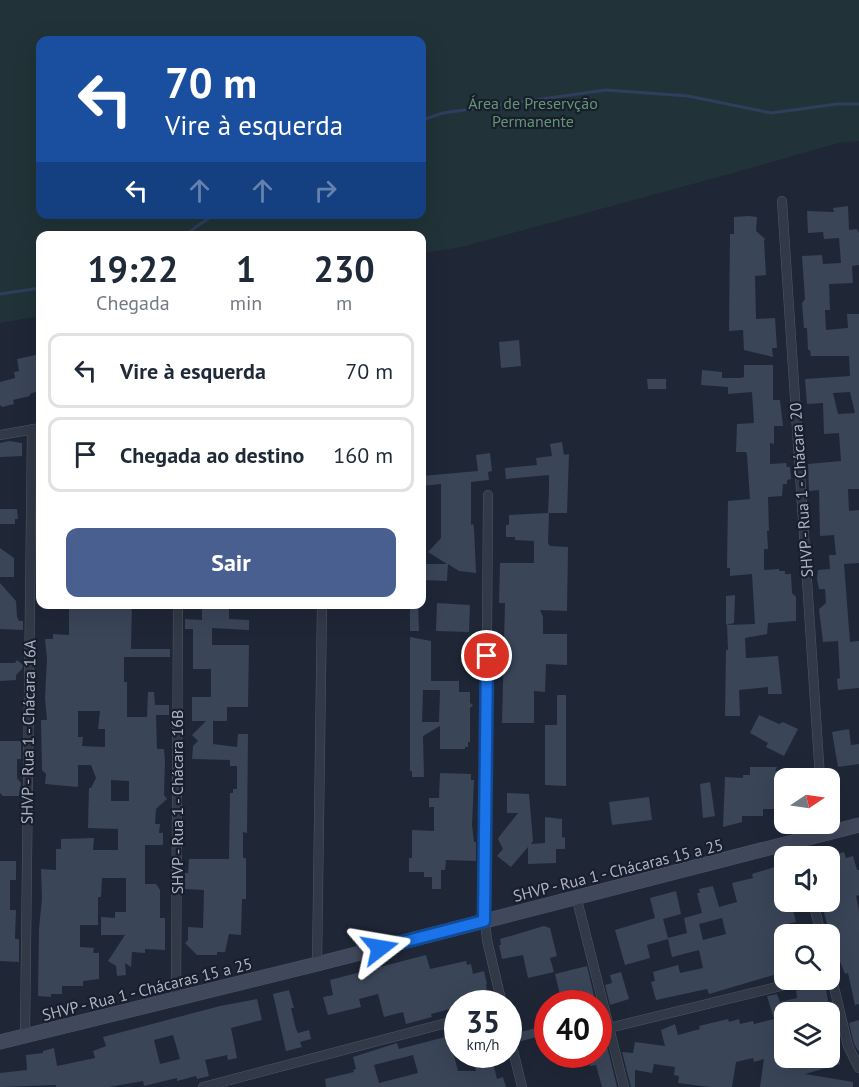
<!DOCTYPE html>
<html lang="pt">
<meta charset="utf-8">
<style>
body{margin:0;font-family:"PT Sans",sans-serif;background:#f2f2f3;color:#1f2937;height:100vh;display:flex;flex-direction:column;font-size:22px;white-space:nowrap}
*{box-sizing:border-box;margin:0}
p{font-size:20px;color:#747a83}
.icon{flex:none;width:33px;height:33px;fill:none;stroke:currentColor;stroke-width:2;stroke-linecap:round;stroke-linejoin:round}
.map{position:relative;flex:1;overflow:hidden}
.details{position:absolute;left:36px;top:231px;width:390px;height:378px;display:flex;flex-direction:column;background:#fff;border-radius:12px;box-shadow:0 6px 24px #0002}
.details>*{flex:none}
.banner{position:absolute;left:36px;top:36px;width:390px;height:183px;border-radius:12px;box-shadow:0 6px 24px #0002;background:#1a4fa0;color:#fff;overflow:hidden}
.needle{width:39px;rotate:77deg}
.buttons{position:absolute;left:774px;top:768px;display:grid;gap:12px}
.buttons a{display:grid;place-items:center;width:66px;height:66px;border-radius:12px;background:#fff;box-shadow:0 6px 24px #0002;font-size:30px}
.speed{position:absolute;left:444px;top:990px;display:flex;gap:12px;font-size:30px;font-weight:700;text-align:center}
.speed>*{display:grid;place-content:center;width:78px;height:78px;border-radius:50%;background:#fff;box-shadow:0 6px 24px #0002;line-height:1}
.speed small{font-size:15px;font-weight:400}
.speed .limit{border:9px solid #d22;background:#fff;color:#111}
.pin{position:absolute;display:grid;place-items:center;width:51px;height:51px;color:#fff;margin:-26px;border:3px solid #fff;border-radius:50%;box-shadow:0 2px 6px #0007}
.me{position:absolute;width:66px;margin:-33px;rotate:76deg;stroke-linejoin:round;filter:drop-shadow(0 0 4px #0008)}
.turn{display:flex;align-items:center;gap:21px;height:126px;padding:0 30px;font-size:27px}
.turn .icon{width:78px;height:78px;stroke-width:2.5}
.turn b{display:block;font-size:42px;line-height:51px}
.lanes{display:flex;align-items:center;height:57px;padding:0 30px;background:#0003;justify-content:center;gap:30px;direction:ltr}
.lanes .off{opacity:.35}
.eta{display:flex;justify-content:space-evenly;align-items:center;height:102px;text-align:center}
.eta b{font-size:36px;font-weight:600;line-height:42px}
.cta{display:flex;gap:12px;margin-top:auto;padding:12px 30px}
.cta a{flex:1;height:69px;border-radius:12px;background:#485f8f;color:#fff;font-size:24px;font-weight:600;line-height:69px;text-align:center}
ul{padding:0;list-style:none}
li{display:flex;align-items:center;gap:18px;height:75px;margin:0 12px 9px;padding:0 18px;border:3px solid #e0e1e3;border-radius:12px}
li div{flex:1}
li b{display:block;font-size:22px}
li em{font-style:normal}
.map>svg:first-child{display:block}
</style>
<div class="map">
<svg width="859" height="1087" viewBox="0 0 859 1087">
<rect width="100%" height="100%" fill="#1f2737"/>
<path fill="#213338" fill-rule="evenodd" d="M0,0H859V141L838,143L740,171L461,247L422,253V236H40V316L0,323ZM40,40H422V214H40Z"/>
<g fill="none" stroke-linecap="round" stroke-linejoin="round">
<path stroke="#2f3e5d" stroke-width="3" d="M422,120L443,113L606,90L688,96L771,113L837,104H859
M183,236L215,214
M0,294L40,288"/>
</g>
<path fill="#3a4558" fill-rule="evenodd" d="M848,206L849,230L857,229L859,233V265L852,266L853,283L829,284L830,310H825L826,330L848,328L847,314H859V489H848L849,511L859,510V563L844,564L850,642L859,641V688L838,690L837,679L840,678L838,641L823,642L819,609L826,603L825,589H819L817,579L818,570L830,569L829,555H836L834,535L820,536L819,490L809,491L808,464L841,461L839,433L824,434L823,403L807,404L805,379L850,376L849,356H811L810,350H808L807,328H804L802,303L805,299L802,256L822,255L823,264L841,263L839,238L824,239L823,232L808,233L807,211L834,212L833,208ZM850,392L855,413L838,414L833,393Z
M749,216L757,217L756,231L765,239L764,241L766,275L755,276L756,319L775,318L777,348H772L773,357L744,350L743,330L729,331L730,234H734V217Z
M519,340L521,366L501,368L499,342Z
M40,354V390L30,394V396L13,400L14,404L2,407L0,405V382L15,378L14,372L19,371L17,359Z
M744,365H773V400H780L783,426H774V444L770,443V464L786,463L787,467H790L791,479L787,480V484H783L782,496L768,497L769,531H767L768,549H764V570L779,569V571H785V574H791L792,593L796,597V621L768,623L767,634L745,638L746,658L778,656L782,694H768V687L739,690L740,716H725L726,650H728L727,625L755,624L752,574L730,576V568H727L728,501L750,499L747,455L746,452H736L737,424L754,423L752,392L728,394V387L701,385L702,370L722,372V378H741L744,377Z
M647,379H666V389H648Z
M9,441L22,443V456L0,457V443Z
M562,442L564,455L569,454L567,513H549L548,543L550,546L568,547L567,611L540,610L543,617V634H567V665L546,664L545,692L534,691V723H502L505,603H499L500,563H534V541L515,540V537H506V525H509V515L548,513L549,491V475L506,479L505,468L537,465L536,458L552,456L550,444Z
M490,453L492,471L488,472L489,480L471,482V525L473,524L474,528L476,573L459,571L448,564L447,581L422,580V564H447L428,552L441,538V484L422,486V476L478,471L476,455Z
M0,509H17L18,519H15V524H0Z
M0,548L14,558V577H0Z
M0,583L16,601L17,617L19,621H23V630L0,629Z
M735,595L734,623L726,625V596Z
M437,603L470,605L469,632L436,631Z
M69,604H89L108,608L112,607V604H132L131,649H170V657H124V682H127V717H147L148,692H154L155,705H169V715H156L157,749H164L165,761L164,795L167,799L156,809L155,824H160L159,833H163V845H145V884H156L160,890V918H165V950L145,949V953L132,952L131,967L125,963L126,975L117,976L116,966L108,961L125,935H101V917L115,918V912H126V878H102L101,897H98V925H80V947L94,948L93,953H99V979L83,981V986H62V994H51V997L38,996L39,929L42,898L41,869L56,870V849H61V839L94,838L93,850H118V829L88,828L89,788H91L96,778L91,765H78V787L45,784L46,774L42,770L41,720H47L45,699L47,658L45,639H53V634L69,635ZM78,711H100L98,729H105V747L82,746L83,737H78ZM111,780L129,781V801H111Z
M202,604H229V619L249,620V630L212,628V645H249L248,707H227V721H213V744L237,747L238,734H248L247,833L243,832V858H246V899H242L241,935L229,934L225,952H217V955H197L185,943L188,940V927L203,928L204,890L185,889V873H188L189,859H229L230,793H233V789H237V766H230V760L192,759L193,746L198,741L192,735L206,721H192V697H211V669H193V629H185V619L202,620Z
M410,604H418L419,631H410Z
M410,637L431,641V681H459V692H470V703L473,705L470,708V742H468V747H465V749H440V726L423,736L424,777H412V771H410ZM423,690H440L439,722H422Z
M17,660L23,665L22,669L16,675V680L0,681V663H15Z
M557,695H566V786L545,785V725H557Z
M759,715L779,724L783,722L798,729L784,756L766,747L768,743L750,733Z
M849,729L851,745L859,744V764L838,767L832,732Z
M0,741H21V759H17V778L21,783L19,796H3L0,793Z
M750,767H777L775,771H784V787H777V809H763V816H742V822L723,827L725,777L743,778V775H750Z
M440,773L471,774V780H474L472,825L474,842H476V861L446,860L445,870H441V889H432V877H424V872H409V858H412V830L434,831V807H429V798H439Z
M710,782L715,816L703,818L700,784Z
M507,793L529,794L533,841L531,844L545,843V817L562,819V838L565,837V849H556V863L528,864V847L511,867L497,856L503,849L498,839L499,837L518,813H507Z
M649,797L652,820L612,825L609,802Z
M844,852L846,858L853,856L857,870H859V895L856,896L859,910V1004L855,1005L848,973L845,974L836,951H834L822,905L826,904V902H830V856Z
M0,861H16V880H10V910H16L15,939H19V962L0,961Z
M784,864V902H791L796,922L788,924L790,934H784V972L709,994L707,989L656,1000L651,982L655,981L653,972L678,965L680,973L703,968L699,950L672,957L668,939L647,945L650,958L625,965L615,930L655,918L650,898L676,891L681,914L663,919L668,938L687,933L684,918L702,913L697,893H700L699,889L713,886L719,907L737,902L732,883L753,878L752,874ZM722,918L726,934L703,940L699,924Z
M544,926L550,928L557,956L550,958L554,972L528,978L523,955L502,959L499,945H501L500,939Z
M426,955L430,969L466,961L467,965L471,964L473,974L484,971L487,984L486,985L487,991L485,992L486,998L469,1002L470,1004H458V1007L431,1014L432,1017L406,1024L403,1012L384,1017L378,994L359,999L361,1007L328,1015L323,997L333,995L330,980Z
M587,966L596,1004H584L579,990L560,995L555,974Z
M621,972L629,999L610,1005L605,985L612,983L610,975Z
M825,984L830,1012H784V1058H830V1036H832L840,1064L805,1074L853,1082V1087H760L764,1059L754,1062L753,1058L736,1062L732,1087H710L678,1083L679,1076L674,1075L675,1067L654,1064L652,1073L635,1070V1087H631L622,1052L633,1053L635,1042L665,1046L661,1030L675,1024L678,1035L700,1029L699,1026L728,1019L729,1022L739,1019L740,1024L753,1021L754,1024L774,1019L767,996L777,994L780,1002L797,998L796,989Z
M289,990L294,1008H291L296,1029L298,1033L309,1030L311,1039L300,1042L302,1047L286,1051L273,994Z
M257,999L262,1020L231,1028L237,1058L228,1060L227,1055L205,1060L209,1076L197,1079L196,1076L177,1081V1078L144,1086L143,1081L109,1087H56V1085L0,1087V1073L27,1070L26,1055L43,1053V1051L54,1048L57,1066L95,1058L93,1051L106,1046L103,1037L220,1006ZM173,1035L180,1059L160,1064L154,1040Z
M548,1013V1026L542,1027L544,1035L518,1042L516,1033L540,1027L537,1016Z
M598,1017H600L617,1087H602L596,1065L590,1066L588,1054H598Z
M859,1020V1052L854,1044L849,1023Z
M449,1036L458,1071H476L473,1058L478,1054H491L497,1079L503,1077L506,1087H326L325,1079L354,1072L353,1070L356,1069L353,1057L397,1043L399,1049ZM413,1055L418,1073L379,1083L374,1065Z"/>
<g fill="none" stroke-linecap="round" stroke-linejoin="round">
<defs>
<path id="street" d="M782,201L820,778
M0,435L40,428
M488,495L485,921L487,940L502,1004
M798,841L802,856
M576,896L624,1087
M813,902L821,934
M317,964L322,604
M830,970L848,1046L859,1068
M176,999L178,604
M609,1028L805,980
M508,1030L522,1087
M25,1035L32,429
M203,1087L458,1020"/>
<path id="secondary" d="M0,1042L317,964L859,825"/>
</defs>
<use href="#street" stroke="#505666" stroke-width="10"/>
<use href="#secondary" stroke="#505666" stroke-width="15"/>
<use href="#street" stroke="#323947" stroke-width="9"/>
<use href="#secondary" stroke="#40485b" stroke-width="14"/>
</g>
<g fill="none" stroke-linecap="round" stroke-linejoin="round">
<defs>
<path id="route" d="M380,948L484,921L487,656"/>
</defs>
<use href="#route" stroke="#114b97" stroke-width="15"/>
<use href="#route" stroke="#1a73e8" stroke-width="10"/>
</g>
<g text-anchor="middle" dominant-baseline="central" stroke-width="4.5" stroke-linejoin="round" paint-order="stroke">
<g font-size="16" fill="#639573" stroke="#181e2c">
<text x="533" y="103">Área de Preservção<tspan x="533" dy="18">Permanente</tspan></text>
</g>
<g font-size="16" fill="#acb3c5" stroke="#181e2c">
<text transform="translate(801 490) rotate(-94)">SHVP - Rua 1 - Chácara 20</text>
<text transform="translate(28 732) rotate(-89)">SHVP - Rua 1 - Chácara 16A</text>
<text transform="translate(177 802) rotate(-90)">SHVP - Rua 1 - Chácara 16B</text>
<text transform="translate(618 870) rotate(-14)">SHVP - Rua 1 - Chácaras 15 a 25</text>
<text transform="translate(147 989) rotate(-14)">SHVP - Rua 1 - Chácaras 15 a 25</text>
</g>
</g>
</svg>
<div class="buttons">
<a><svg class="needle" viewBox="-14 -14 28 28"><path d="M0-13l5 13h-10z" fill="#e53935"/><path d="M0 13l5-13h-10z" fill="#747a83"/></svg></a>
<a><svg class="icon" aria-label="sound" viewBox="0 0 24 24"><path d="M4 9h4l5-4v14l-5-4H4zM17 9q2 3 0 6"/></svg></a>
<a><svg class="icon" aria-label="search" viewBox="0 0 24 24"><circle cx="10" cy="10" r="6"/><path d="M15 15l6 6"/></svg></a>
<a><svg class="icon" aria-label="layers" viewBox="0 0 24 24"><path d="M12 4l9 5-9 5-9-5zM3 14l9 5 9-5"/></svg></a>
</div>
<div class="speed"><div>35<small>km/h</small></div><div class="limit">40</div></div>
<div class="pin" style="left:487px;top:656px;background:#d93025"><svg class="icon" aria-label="arrive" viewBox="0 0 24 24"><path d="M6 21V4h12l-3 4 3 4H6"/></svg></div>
<svg class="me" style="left:380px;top:948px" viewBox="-20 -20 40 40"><path d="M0-17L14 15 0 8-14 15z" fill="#1a73e8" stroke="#fff" stroke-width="4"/></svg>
<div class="banner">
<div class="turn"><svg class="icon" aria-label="left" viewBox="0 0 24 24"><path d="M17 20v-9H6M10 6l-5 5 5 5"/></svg><div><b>70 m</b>Vire à esquerda</div></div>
<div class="lanes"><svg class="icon" aria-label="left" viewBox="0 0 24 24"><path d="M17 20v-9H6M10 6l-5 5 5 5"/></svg><svg class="icon off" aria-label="ahead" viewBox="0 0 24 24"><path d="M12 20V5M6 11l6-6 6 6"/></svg><svg class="icon off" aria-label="ahead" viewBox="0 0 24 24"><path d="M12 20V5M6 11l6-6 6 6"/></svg><svg class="icon off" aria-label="right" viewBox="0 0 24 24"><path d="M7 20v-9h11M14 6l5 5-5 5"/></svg></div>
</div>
<section class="details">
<div class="eta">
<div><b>19:22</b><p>Chegada</p></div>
<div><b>1</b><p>min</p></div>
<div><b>230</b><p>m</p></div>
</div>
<ul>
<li><svg class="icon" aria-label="left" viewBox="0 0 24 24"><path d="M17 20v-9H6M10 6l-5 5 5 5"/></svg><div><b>Vire à esquerda</b></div><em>70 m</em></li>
<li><svg class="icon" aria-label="arrive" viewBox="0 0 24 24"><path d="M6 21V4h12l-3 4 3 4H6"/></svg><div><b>Chegada ao destino</b></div><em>160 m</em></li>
</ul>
<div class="cta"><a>Sair</a></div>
</section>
</div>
